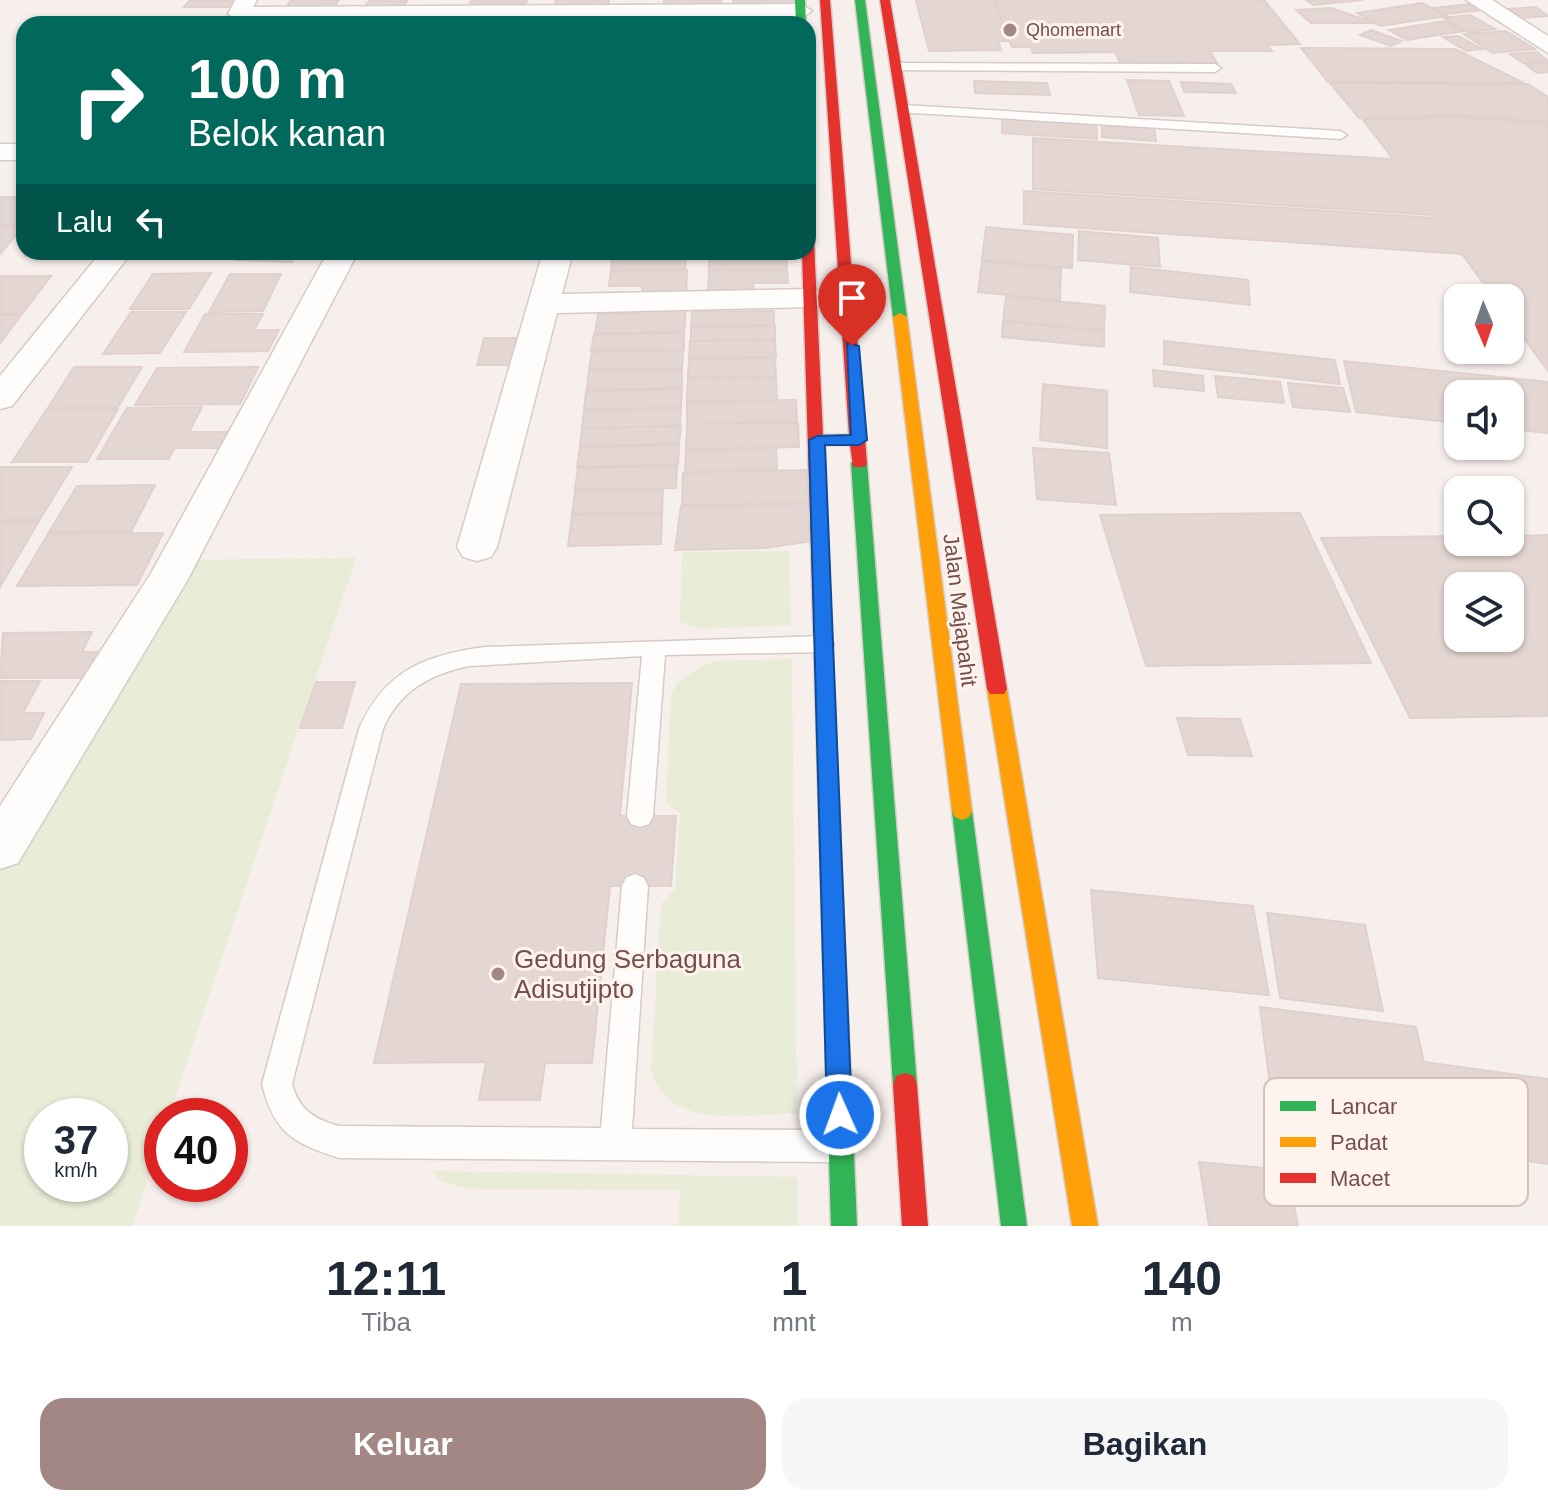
<!DOCTYPE html>
<html lang="id">
<style>
body{margin:0;font-family:Helvetica,sans-serif;background:#f6f6f7;color:#1f2937;height:100vh;display:flex;flex-direction:column;font-size:30px;white-space:nowrap}
*{box-sizing:border-box;margin:0}
p{font-size:26px;color:#747a83}
.icon{flex:none;width:44px;height:44px;fill:none;stroke:currentColor;stroke-width:2;stroke-linecap:round;stroke-linejoin:round}
.map{position:relative;height:1226px;overflow:hidden}
.panel{display:flex;flex-direction:column;background:#fff;flex:1}
.panel>*{flex:none}
.top-card{position:absolute;left:16px;top:16px;width:800px;height:244px;border-radius:24px;box-shadow:0 2px 6px #0004;background:#00695c;color:#fff;overflow:hidden}
.needle{width:52px;rotate:178deg}
.controls{position:absolute;left:1444px;top:284px;display:grid;gap:16px}
.controls a{display:grid;place-items:center;width:80px;height:80px;border-radius:16px;background:#fff;box-shadow:0 2px 6px #0004;font-size:40px}
.speed{position:absolute;left:24px;top:1098px;display:flex;gap:16px;font-size:40px;font-weight:700;text-align:center}
.speed>*{display:grid;place-content:center;width:104px;height:104px;border-radius:50%;background:#fff;box-shadow:0 2px 6px #0004;line-height:1}
.speed small{font-size:20px;font-weight:400}
.speed .limit{border:12px solid #d22;background:#fff;color:#111}
.pin{position:absolute;display:grid;place-items:center;width:68px;height:68px;color:#fff;margin:-82px -34px;border-radius:50% 50% 50% 0;rotate:-45deg;box-shadow:0 0 8px #0007}
.pin .icon{rotate:45deg}
.me{position:absolute;width:88px;margin:-44px;rotate:358deg;stroke-linejoin:round;filter:drop-shadow(0 0 6px #0008)}
.turn{display:flex;align-items:center;gap:28px;height:168px;padding:0 40px;font-size:36px}
.turn .icon{width:104px;height:104px;stroke-width:2.5}
.turn b{display:block;font-size:56px;line-height:68px}
.then{display:flex;align-items:center;height:76px;padding:0 40px;background:#0003;gap:16px;font-size:30px}
.eta{display:flex;justify-content:space-evenly;align-items:center;height:136px;text-align:center}
.eta b{font-size:48px;font-weight:700;line-height:56px}
.cta{display:flex;gap:16px;margin-top:auto;padding:16px 40px}
.cta a{flex:1;height:92px;border-radius:24px;background:#a38784;color:#fff;font-size:32px;font-weight:700;line-height:92px;text-align:center}
.cta a+a{background:#f6f6f7;color:#1f2937}
.map>svg:first-child{display:block}
</style>
<div class="map">
<svg width="1548" height="1226" viewBox="0 0 1548 1226">
<rect width="100%" height="100%" fill="#f7efec"/>
<path fill="#e9ecd7" fill-rule="evenodd" d="M789,551L791,625L701,629L680,622L682,552Z
M356,558L169,1116H162V1138L132,1226H0V860L162,560ZM42,1116H110V1184H42Z
M792,659L797,1113C747,1114 668,1132 651,1070L661,904L675,889L680,813L666,804L671,694L678,682L702,666L716,661Z
M431,1171L797,1177L798,1226H678L680,1190L469,1189L443,1182Z"/>
<path fill="#e4d6d3" stroke="#e0d1ce" stroke-width="2" fill-rule="evenodd" d="M190,0H240L235,7H184Z
M291,0H339L334,7H286Z
M472,0H527L526,3H470Z
M556,0H609L607,7H554Z
M664,0H721V7L663,8Z
M733,0H799L800,6L748,7V4H733Z
M916,0H994L1010,41H998L1001,50L929,51Z
M994,0H1264L1300,44L1267,45L1272,51H1210L1217,63H1120L1115,52L1033,53L1031,47H1012Z
M1306,0H1363L1313,5Z
M369,1H407L403,8H364Z
M1422,3L1447,16L1380,26L1357,13Z
M1471,4L1482,10L1445,14L1434,8Z
M1536,7L1548,16L1522,18L1508,9Z
M1331,8L1374,23H1311L1296,10Z
M1470,15L1495,29L1468,32L1444,18Z
M775,18V24H722V19Z
M465,20H514L512,24H463Z
M537,21H581V24H536Z
M1445,21L1464,31L1407,40L1389,30Z
M1371,30L1402,41L1391,46L1360,35Z
M1506,31L1535,49L1492,53L1464,34Z
M1459,36L1482,49L1466,51L1443,37Z
M1301,48L1455,49L1524,83L1328,82Z
M1537,52L1548,61L1523,63L1510,54Z
M1548,63V72L1537,73L1525,64Z
M1127,80L1169,81L1184,116L1139,115Z
M974,81L1047,83L1050,95L975,93Z
M1181,82L1231,84L1236,93L1184,92Z
M1330,83L1528,84L1548,97V122L1457,115L1359,118Z
M1458,117L1548,124V371L1510,319V298H1494L1462,254L1024,224V191L1436,218L1433,215L1033,189V138L1393,159L1363,120Z
M1002,118L1096,124L1097,139L1002,133Z
M1102,125L1154,128L1156,141L1102,137Z
M0,197H24V225H0Z
M0,226H24L0,254Z
M986,227L1073,235L1072,268L982,260Z
M1079,231L1158,238L1160,267L1078,260Z
M27,252H71L69,255L25,256Z
M169,252H228L225,256Z
M241,252H299L292,262L235,260Z
M613,252H686L685,269L611,270Z
M709,252H787V254L709,255Z
M786,254L787,269L709,270V255Z
M982,261L1061,269L1060,300L978,292Z
M1131,267L1248,280L1250,305L1130,292Z
M687,270L686,296H641L643,286H609L611,271Z
M709,270H787L788,283H753L754,296L708,297Z
M211,273L189,309H130L153,274Z
M230,274H281L263,311L209,312Z
M0,276H51L22,314H0Z
M1006,296L1105,306L1104,331L1003,321Z
M637,306H686L684,332L595,334L598,314L637,313Z
M774,311V325L691,327L692,312Z
M131,312H186L160,353L103,354Z
M205,314H263L254,330H279L268,351L184,352Z
M0,315H21L0,343Z
M1003,321L1104,331V347L1002,337Z
M775,326V340L691,341V327Z
M684,333V350L591,351L594,334Z
M484,338H520L513,365H477Z
M775,340L776,357L689,358L690,341Z
M1164,341L1335,360L1340,384L1164,364Z
M683,350L682,368L589,369L592,352Z
M775,358L776,377L688,378L689,359Z
M1344,361L1548,382V433L1510,429V394H1458V423L1356,412Z
M74,367H142L118,407L48,408Z
M258,367L240,404L135,405L157,368Z
M682,369V388L587,390L589,370Z
M1153,370L1203,376L1204,391L1154,386Z
M1215,376L1280,382L1284,403L1218,397Z
M776,377L777,400L687,401L688,378Z
M1288,383L1343,388L1350,412L1293,407Z
M1043,384L1107,391V448L1040,440Z
M682,389L681,407L584,409L586,391Z
M796,400L797,422L687,424V402Z
M202,407L189,432H228L221,448H174L169,459H97L127,408Z
M681,408L680,426L582,428L584,410Z
M47,409H118L87,462H12Z
M798,423L799,447L686,449L687,424Z
M681,426L679,444L580,446L582,428Z
M679,445L678,465L577,467L580,447Z
M776,448L777,470L685,472L686,450Z
M1033,448L1109,453L1116,505L1037,499Z
M677,466L676,488L575,489L578,468Z
M0,467H72L40,519L0,520Z
M807,470L809,503L682,505L683,473Z
M155,485L131,532H49L77,486Z
M663,489L662,512L572,514L575,491Z
M810,504L813,541L765,548L675,550L681,506Z
M662,513L661,544L568,546L572,515Z
M1300,513L1371,663L1146,666L1100,515Z
M39,521L0,587V522Z
M163,533L137,585L17,586L48,534Z
M1548,535V716L1410,718L1321,538L1458,536V542H1510V536ZM1458,586H1510V638H1458Z
M92,632L82,652H99L86,678H0L3,633Z
M0,681H40L23,713H44L31,739L0,740Z
M316,682H355L342,728H300Z
M632,683L620,816H676L671,886H610L592,1063H545L540,1100H479L486,1062L374,1063L461,684Z
M1177,718L1240,719L1252,756L1188,755Z
M1091,890L1253,906L1269,995L1098,978Z
M1267,913L1365,925L1383,1011L1280,998Z
M1260,1007L1416,1027L1424,1062L1548,1079V1164L1275,1125Z
M1199,1162L1287,1170L1298,1226H1209Z"/>
<g fill="none" stroke-linecap="round" stroke-linejoin="round">
<defs>
<path id="lane" d="M896,63L1215,64L1221,68L1215,72L892,70L890,67Z
M903,105L1340,131L1347,135L1340,139L898,112V106Z
M823,636L831,638L834,644L831,650L823,652L665,655L653,816L649,824L640,827L631,824L627,816L642,656L469,666C430,674 399,691 383,729L292,1084C299,1110 314,1119 339,1126L601,1128L622,886L626,878L635,874L644,878L648,886L632,1129L840,1130L851,1135L856,1146L851,1157L840,1162L339,1158C293,1143 274,1133 262,1084L359,729C385,671 424,655 485,647Z"/>
<path id="street" d="M235,0H257L253,7L801,4L812,11L801,18L239,21L228,14Z
M1466,0H1492L1548,36V53Z
M0,144H24V160H0Z
M101,252H132L12,406L0,409V376Z
M328,252H358L187,581L18,863L0,869V806L150,575Z
M543,252H573L562,294L810,289L821,291L826,298L821,305L810,307L557,313L497,547L491,557L477,561L463,557L457,547Z"/>
<path id="fast" d="M795,0H805L806,24H796Z
M855,0H865L907,317L900,321L893,317Z
M859,458L867,463L917,1085L914,1094L905,1097L896,1094L893,1085L851,463Z
M823,639L830,641L832,646L857,1226H831L814,646L816,641Z
M962,802L969,805L972,811L1027,1226H1001L952,811L955,805Z"/>
<path id="slow" d="M900,313L907,317L972,811L969,817L962,820L955,817L952,811L893,317Z
M997,682L1004,684L1007,689L1098,1226H1072L987,689L990,684Z"/>
<path id="jam" d="M820,0H830L867,463L865,467H853L850,445H823L832,646L830,651H816L814,646L802,252H808V237L814,241L823,435H849Z
M880,0H890L1007,689L1004,694H990L987,689Z
M905,1073L914,1076L917,1085L928,1226H902L893,1085L896,1076Z"/>
</defs>
<use href="#lane" stroke="#d6cbc8" stroke-width="3"/>
<use href="#street" stroke="#d6cbc8" stroke-width="3"/>
<use href="#fast" stroke="#d8ccca" stroke-width="3"/>
<use href="#slow" stroke="#d8ccca" stroke-width="3"/>
<use href="#jam" stroke="#d8ccca" stroke-width="3"/>
<use href="#lane" fill="#fefdfc" fill-rule="evenodd"/>
<use href="#street" fill="#fefdfc" fill-rule="evenodd"/>
<use href="#fast" fill="#30b455" fill-rule="evenodd"/>
<use href="#slow" fill="#ff9f0a" fill-rule="evenodd"/>
<use href="#jam" fill="#e5322d" fill-rule="evenodd"/>
</g>
<path fill="#1a73e8" stroke="#114b97" stroke-width="2" d="M847,343L859,346L867,440L859,445H825L852,1115L849,1124L840,1128L831,1124L827,1115L809,440L817,436L851,435Z"/>
<g fill="#a38784" stroke="#fff3ed" stroke-width="3">
<circle cx="1010" cy="30" r="8"/>
<circle cx="498" cy="974" r="8"/>
</g>
<g text-anchor="middle" dominant-baseline="central" stroke-width="6" stroke-linejoin="round" paint-order="stroke">
<g font-size="18" fill="#764f4c" stroke="#fff3ed" text-anchor="start">
<text x="1026" y="30">Qhomemart</text>
</g>
<g font-size="22" fill="#764f4c" stroke="#fff3ed">
<text transform="translate(960 610) rotate(83)">Jalan Majapahit</text>
</g>
<g font-size="26" fill="#764f4c" stroke="#fff3ed" text-anchor="start">
<text x="514" y="959">Gedung Serbaguna<tspan x="514" dy="30">Adisutjipto</tspan></text>
</g>
</g>
<rect x="1264" y="1078" width="264" height="128" rx="12" fill="#fff3ed" stroke="#d6c2bd" stroke-width="2"/>
<rect x="1280" y="1101" width="36" height="10" fill="#30b455"/>
<rect x="1280" y="1137" width="36" height="10" fill="#ff9f0a"/>
<rect x="1280" y="1173" width="36" height="10" fill="#e5322d"/>
<g font-size="22" fill="#764f4c">
<text x="1330" y="1114">Lancar</text>
<text x="1330" y="1150">Padat</text>
<text x="1330" y="1186">Macet</text>
</g>
</svg>
<div class="controls">
<a><svg class="needle" viewBox="-14 -14 28 28"><path d="M0-13l5 13h-10z" fill="#e53935"/><path d="M0 13l5-13h-10z" fill="#747a83"/></svg></a>
<a><svg class="icon" aria-label="sound" viewBox="0 0 24 24"><path d="M4 9h4l5-4v14l-5-4H4zM17 9q2 3 0 6"/></svg></a>
<a><svg class="icon" aria-label="search" viewBox="0 0 24 24"><circle cx="10" cy="10" r="6"/><path d="M15 15l6 6"/></svg></a>
<a><svg class="icon" aria-label="layers" viewBox="0 0 24 24"><path d="M12 4l9 5-9 5-9-5zM3 14l9 5 9-5"/></svg></a>
</div>
<div class="speed"><div>37<small>km/h</small></div><div class="limit">40</div></div>
<div class="pin" style="left:852px;top:346px;background:#d93025"><svg class="icon" aria-label="arrive" viewBox="0 0 24 24"><path d="M6 21V4h12l-3 4 3 4H6"/></svg></div>
<svg class="me" style="left:840px;top:1115px" viewBox="-20 -20 40 40"><circle r="17" fill="#1a73e8" stroke="#fff" stroke-width="3"/><path d="M0-11L8 9 0 5-8 9z" fill="#fff"/></svg>
<div class="top-card">
<div class="turn"><svg class="icon" aria-label="right" viewBox="0 0 24 24"><path d="M7 20v-9h11M14 6l5 5-5 5"/></svg><div><b>100 m</b>Belok kanan</div></div>
<div class="then">Lalu<svg class="icon" aria-label="left" viewBox="0 0 24 24"><path d="M17 20v-9H6M10 6l-5 5 5 5"/></svg></div>
</div>
</div>
<section class="panel">
<div class="eta">
<div><b>12:11</b><p>Tiba</p></div>
<div><b>1</b><p>mnt</p></div>
<div><b>140</b><p>m</p></div>
</div>
<div class="cta"><a>Keluar</a><a>Bagikan</a></div>
</section>
